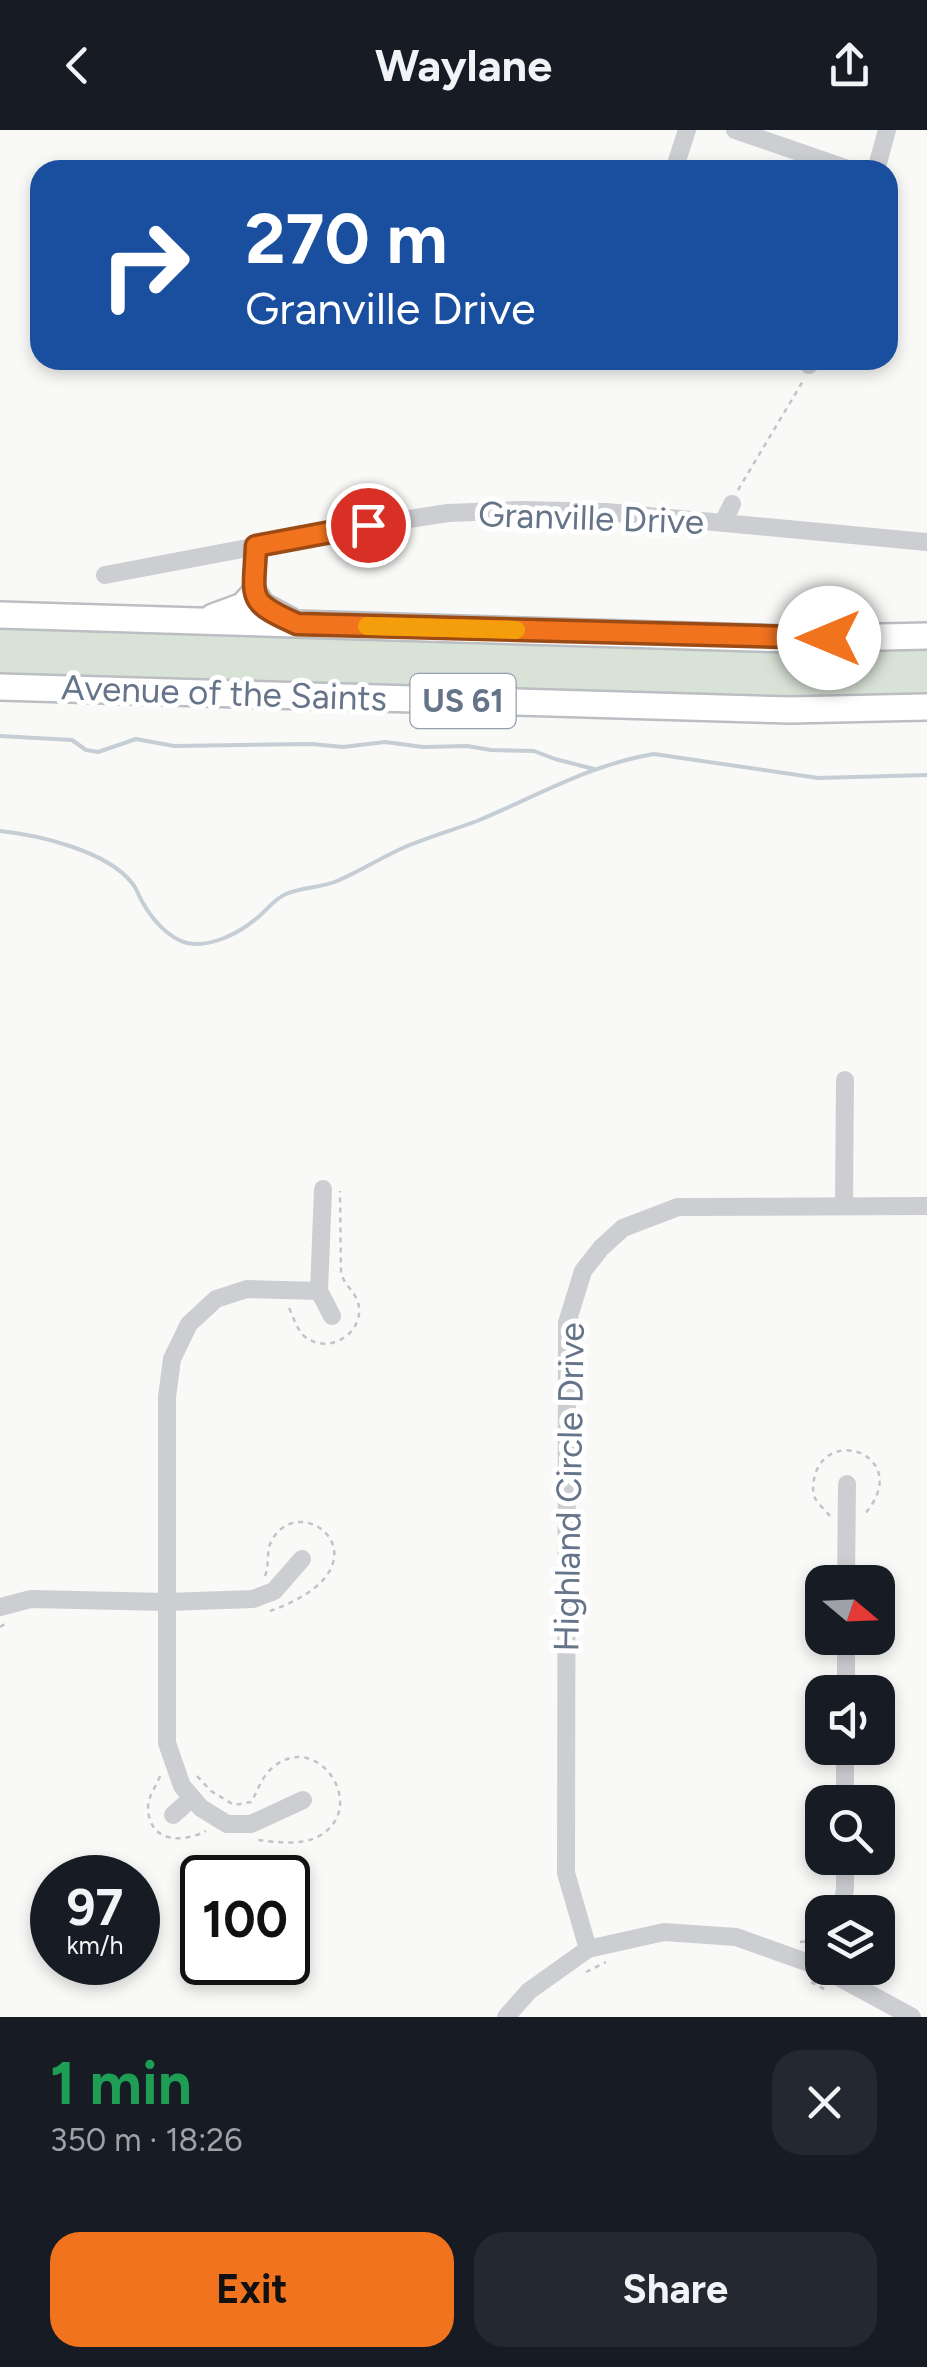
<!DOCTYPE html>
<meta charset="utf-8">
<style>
body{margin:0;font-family:Figtree,sans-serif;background:#242831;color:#f1f3f6;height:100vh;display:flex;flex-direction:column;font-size:38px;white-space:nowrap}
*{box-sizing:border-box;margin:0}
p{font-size:32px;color:#9ea1a6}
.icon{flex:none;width:55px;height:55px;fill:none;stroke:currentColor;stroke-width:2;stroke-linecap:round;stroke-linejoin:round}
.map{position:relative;height:1887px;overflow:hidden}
.drawer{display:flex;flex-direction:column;background:#171b24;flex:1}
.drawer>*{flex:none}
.banner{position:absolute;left:30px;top:30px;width:868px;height:210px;border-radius:30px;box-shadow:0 5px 15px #0003;background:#1a4fa0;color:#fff;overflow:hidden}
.needle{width:65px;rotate:109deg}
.fabs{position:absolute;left:805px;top:1435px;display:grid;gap:20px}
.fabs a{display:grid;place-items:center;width:90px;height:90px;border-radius:20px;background:#171b24;box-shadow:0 5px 15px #0003;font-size:50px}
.speed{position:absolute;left:30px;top:1725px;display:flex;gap:20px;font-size:50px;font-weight:700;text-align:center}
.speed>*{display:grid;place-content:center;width:130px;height:130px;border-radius:50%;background:#171b24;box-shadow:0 5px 15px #0003;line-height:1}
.speed small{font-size:25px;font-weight:400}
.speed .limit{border:5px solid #111;border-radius:15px;background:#fff;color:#111}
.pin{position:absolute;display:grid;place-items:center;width:85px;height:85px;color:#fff;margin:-42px;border:5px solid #fff;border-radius:50%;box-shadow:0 2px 10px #0007}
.me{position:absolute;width:110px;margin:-55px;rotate:270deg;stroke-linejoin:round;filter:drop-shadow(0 0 8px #0008)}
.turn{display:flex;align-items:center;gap:35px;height:210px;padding:0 50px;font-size:45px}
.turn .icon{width:130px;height:130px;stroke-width:2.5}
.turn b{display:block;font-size:70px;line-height:85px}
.round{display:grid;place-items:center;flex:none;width:105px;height:105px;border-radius:30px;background:#242831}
.overview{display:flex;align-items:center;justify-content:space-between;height:170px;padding:0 50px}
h1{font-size:60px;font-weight:700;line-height:75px;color:#1e9e55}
.button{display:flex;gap:20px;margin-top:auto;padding:20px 50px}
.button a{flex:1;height:115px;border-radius:30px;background:#f2731e;color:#111;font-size:40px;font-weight:700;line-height:115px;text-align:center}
.button a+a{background:#242831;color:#f1f3f6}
header{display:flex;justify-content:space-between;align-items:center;height:130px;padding:0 50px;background:#171b24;font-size:45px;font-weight:700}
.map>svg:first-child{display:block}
</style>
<header><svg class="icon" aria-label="back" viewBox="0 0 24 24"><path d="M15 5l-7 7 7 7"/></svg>Waylane<svg class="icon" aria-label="share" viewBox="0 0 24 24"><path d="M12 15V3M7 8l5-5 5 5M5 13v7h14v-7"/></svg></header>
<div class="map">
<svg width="927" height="1887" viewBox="0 0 927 1887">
<rect width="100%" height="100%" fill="#f9f9f7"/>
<path fill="#d9e2d7" d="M0,496L927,515V569L840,571L0,547Z"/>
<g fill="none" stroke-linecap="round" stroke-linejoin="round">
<path stroke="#c5ced5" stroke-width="4" d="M0,606L72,610L86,620L98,622L136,609L174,616L312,614L343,617L385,612L423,617L467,616L491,620L534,621L555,629L594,639
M0,701C39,705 107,721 132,753C137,759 139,767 143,773C152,789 168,808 187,813C211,818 239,803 257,788C267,780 274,769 286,764C302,757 321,758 337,751C361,741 382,727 405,717C429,707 453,700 477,691C535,667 591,634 654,624L818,648L927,645"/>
<defs>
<path id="highway" d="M0,485L790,509L927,506
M213,487L243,476L254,464L262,476L290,491
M0,557L790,580L927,577"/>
</defs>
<use href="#highway" stroke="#bbbec2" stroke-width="30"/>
<path stroke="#c2c4c7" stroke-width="2.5" stroke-dasharray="5 5" stroke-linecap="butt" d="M738,360L803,251
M289,1178C294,1188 296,1198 304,1206C326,1225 362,1206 359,1177C357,1162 344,1156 341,1143L340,1061
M830,1386C826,1381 818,1374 815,1368C812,1361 813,1352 815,1345C830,1294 915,1329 863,1386
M265,1446C270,1434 265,1420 273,1408C305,1358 395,1437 270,1481
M0,1497L8,1492
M160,1646C156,1657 148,1666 148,1678C149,1713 183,1713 206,1701
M197,1646L211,1661L234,1675L251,1672C258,1661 261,1648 271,1639C316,1597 371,1677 319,1706C302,1716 276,1712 258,1710
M800,1812L813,1811L822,1799
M586,1842L606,1832
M811,1852L826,1860"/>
<path stroke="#ccced2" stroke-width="18" d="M735,0L851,40
M674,40L687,0
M876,40L887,0
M809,235L810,230
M723,393L732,374
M105,445L369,395L448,383L521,380L606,382L927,412
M254,464L257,416
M844,1076L845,950
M319,1161L332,1186
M846,1452L847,1354
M0,1477L31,1469L167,1472L253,1469L274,1461L302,1429
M846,1562V1508
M303,1670L251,1694H227L201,1678L182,1656L167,1613V1267L172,1229L189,1194L216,1169L247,1159L319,1161L323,1059
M845,1672V1618
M173,1685L192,1668
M841,1782L845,1759V1728
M588,1819L566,1743L567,1193L583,1141L601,1118L623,1098L678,1077L927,1076
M506,1887L529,1861L588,1819L664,1802L736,1807L820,1837L912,1887"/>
<use href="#highway" stroke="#fff" stroke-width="25"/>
</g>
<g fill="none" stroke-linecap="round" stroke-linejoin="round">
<defs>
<path id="route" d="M368,395L256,416C254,469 245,471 297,494L829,508"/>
</defs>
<use href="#route" stroke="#9d4b14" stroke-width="25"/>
<use href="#route" stroke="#f2731e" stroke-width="18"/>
<path stroke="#f59e0b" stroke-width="18" d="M367,496L516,500"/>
</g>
<g text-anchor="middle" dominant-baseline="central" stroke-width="10" stroke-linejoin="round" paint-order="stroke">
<rect fill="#fff" stroke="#949ead" stroke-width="2.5" x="410.5" y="544" width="105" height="54" rx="8"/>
<g font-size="32" font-weight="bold" fill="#66748a">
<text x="463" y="571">US 61</text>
</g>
<g font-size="35" fill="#66748a" stroke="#fff">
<text transform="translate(591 388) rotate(2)">Granville Drive</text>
<text transform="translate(224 563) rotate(2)">Avenue of the Saints</text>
<text transform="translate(569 1357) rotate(-89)">Highland Circle Drive</text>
</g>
</g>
</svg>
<div class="fabs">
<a><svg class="needle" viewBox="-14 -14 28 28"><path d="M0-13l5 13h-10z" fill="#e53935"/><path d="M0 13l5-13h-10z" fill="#9ea1a6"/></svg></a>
<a><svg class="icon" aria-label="sound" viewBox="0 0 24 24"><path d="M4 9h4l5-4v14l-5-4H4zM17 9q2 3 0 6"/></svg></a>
<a><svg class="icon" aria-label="search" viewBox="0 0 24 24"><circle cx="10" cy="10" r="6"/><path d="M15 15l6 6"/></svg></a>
<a><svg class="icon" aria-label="layers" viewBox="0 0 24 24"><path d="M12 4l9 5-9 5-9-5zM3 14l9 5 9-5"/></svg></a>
</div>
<div class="speed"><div>97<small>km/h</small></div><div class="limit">100</div></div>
<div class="pin" style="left:368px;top:395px;background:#d93025"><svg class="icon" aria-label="arrive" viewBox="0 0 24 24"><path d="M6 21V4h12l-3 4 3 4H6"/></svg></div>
<svg class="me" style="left:829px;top:508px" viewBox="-20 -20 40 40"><circle r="19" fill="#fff"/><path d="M0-13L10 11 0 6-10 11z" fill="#f2731e"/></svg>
<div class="banner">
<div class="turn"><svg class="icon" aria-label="right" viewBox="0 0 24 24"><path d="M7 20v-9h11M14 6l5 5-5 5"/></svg><div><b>270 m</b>Granville Drive</div></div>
</div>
</div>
<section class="drawer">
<div class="overview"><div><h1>1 min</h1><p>350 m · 18:26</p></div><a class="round"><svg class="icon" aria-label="close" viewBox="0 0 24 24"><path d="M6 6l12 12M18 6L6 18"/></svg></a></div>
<div class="button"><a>Exit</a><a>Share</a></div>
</section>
